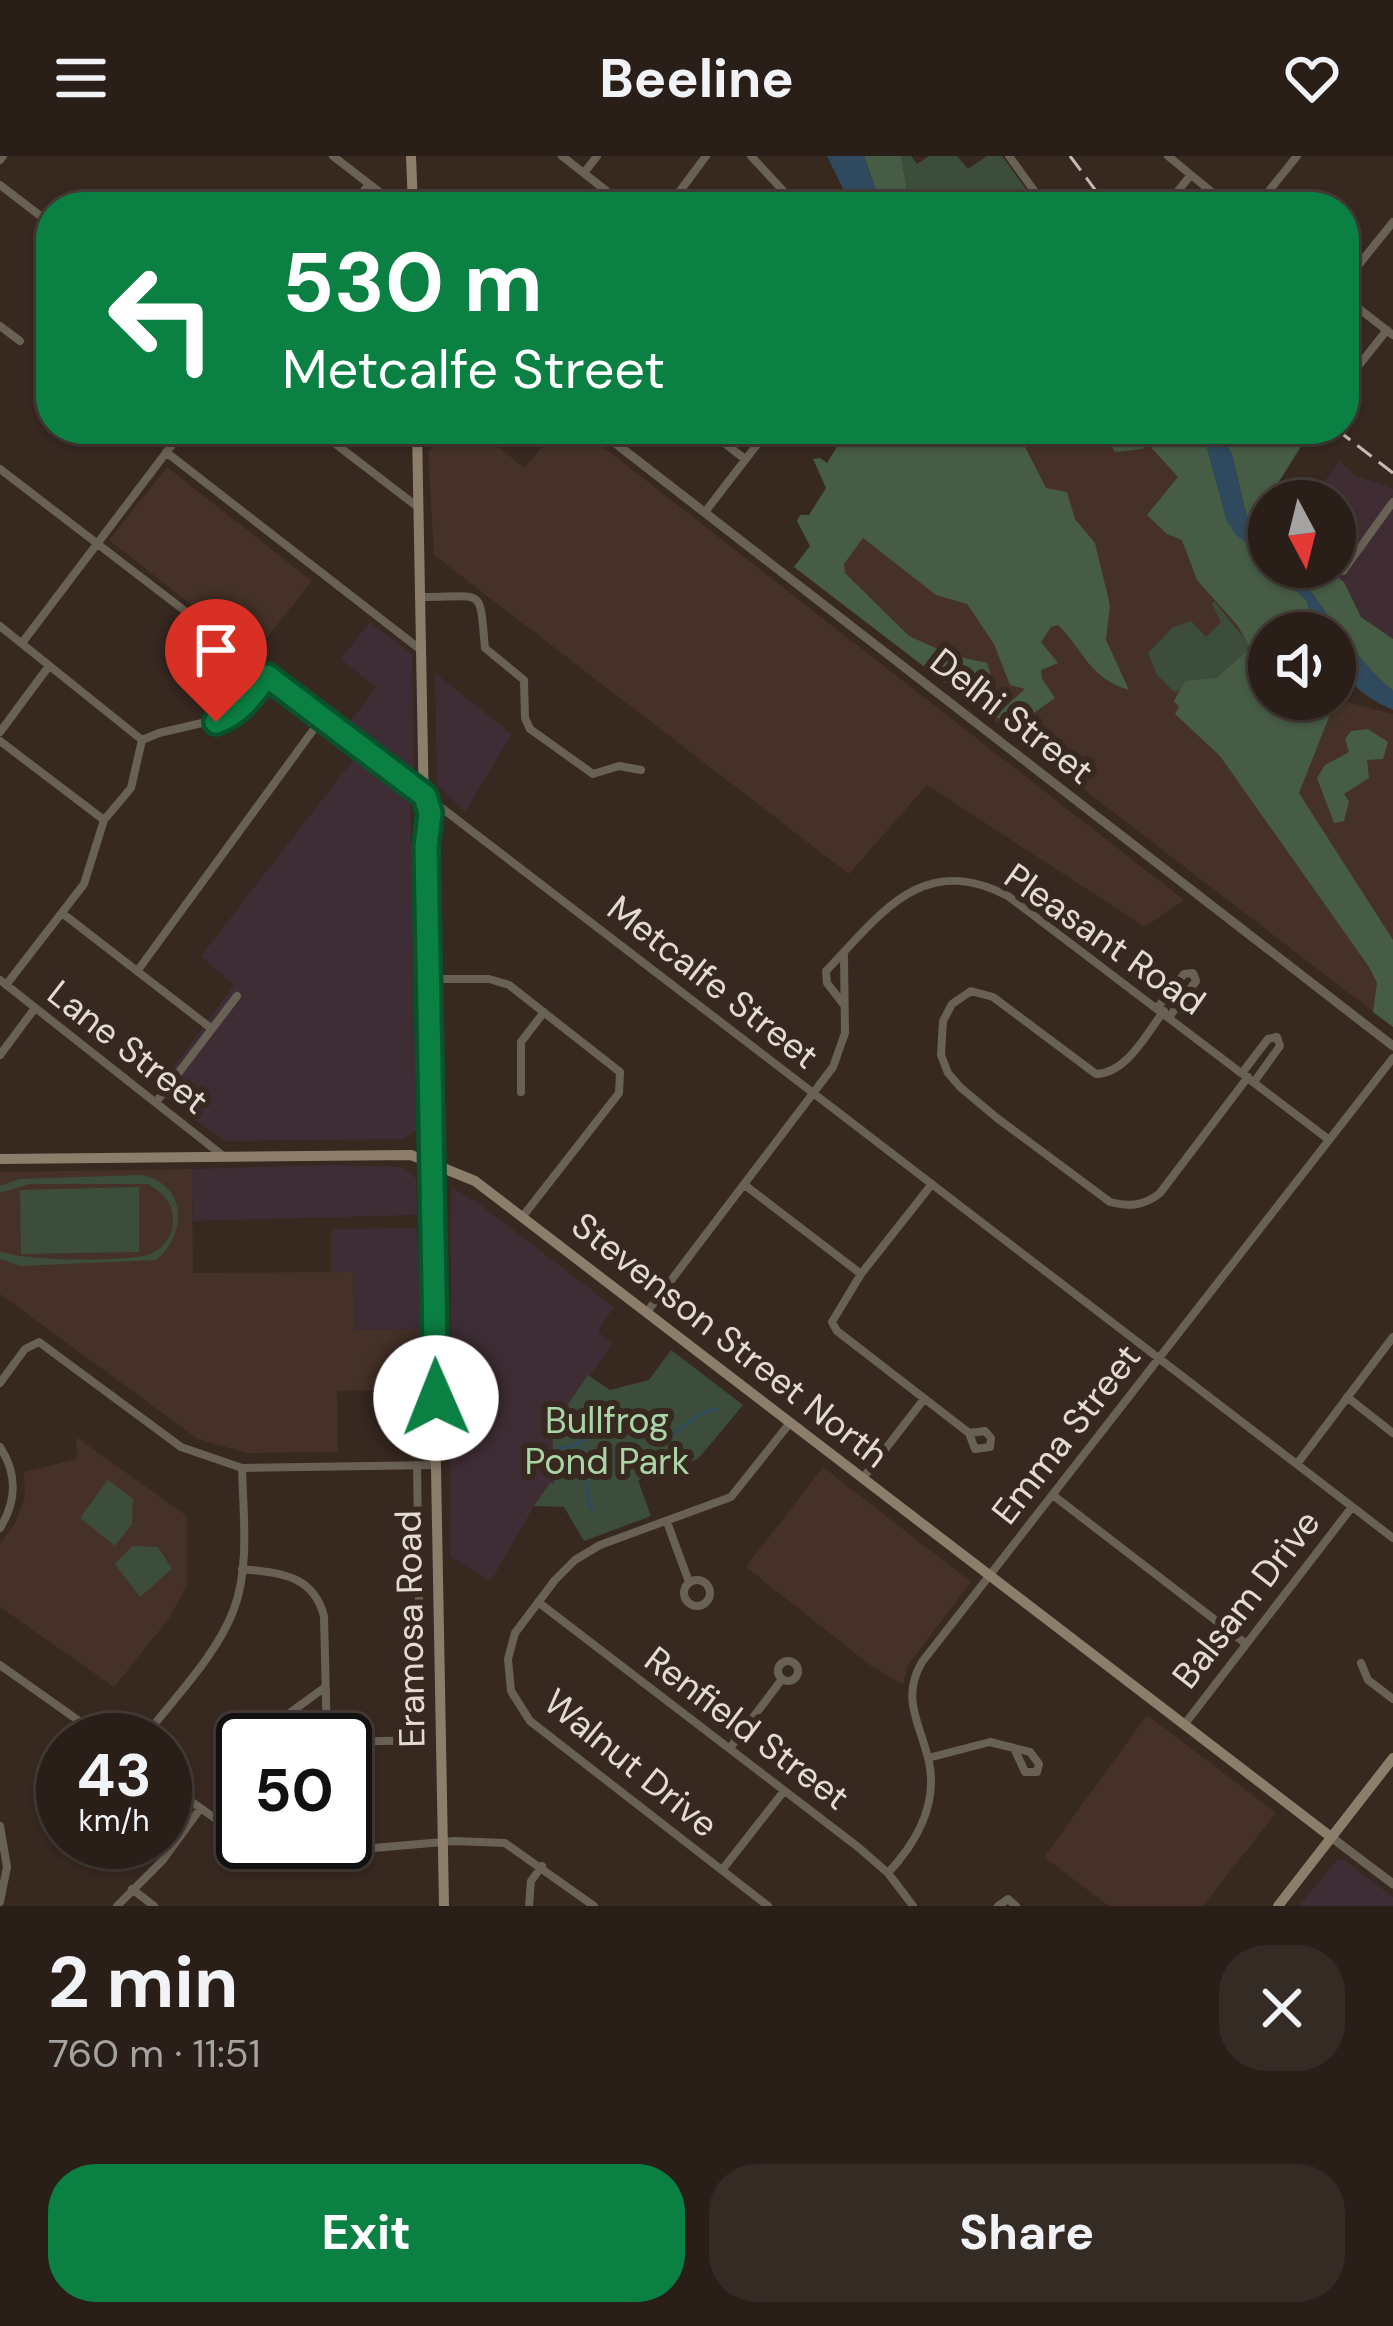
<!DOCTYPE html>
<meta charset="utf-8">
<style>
body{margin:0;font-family:"DM Sans",sans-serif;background:#352b25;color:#f1f3f6;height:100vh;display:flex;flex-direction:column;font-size:45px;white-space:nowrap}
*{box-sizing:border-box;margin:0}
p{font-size:39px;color:#a5a2a2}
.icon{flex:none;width:66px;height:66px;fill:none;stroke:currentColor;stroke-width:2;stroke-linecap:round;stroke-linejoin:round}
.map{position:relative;height:1750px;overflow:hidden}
.details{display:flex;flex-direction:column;background:#291e18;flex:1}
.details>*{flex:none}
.top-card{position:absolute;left:36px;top:36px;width:1323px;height:252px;border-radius:48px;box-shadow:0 3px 9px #0004,0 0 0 3px #453c37;background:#0b8043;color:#fff;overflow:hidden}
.needle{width:78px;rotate:173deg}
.buttons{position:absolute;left:1248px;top:324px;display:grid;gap:24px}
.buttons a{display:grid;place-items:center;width:108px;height:108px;border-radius:50%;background:#291e18;box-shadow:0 3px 9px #0004,0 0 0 3px #453c37;font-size:60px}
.speed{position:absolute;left:36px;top:1557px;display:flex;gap:24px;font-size:60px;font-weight:700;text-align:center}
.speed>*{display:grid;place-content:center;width:156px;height:156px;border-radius:50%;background:#291e18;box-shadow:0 3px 9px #0004,0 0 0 3px #453c37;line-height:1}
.speed small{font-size:30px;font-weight:400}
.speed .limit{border:6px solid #111;border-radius:18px;background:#fff;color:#111}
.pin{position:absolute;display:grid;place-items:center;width:102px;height:102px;color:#fff;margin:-123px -51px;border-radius:50% 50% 50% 0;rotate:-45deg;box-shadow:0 0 12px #0007}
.pin .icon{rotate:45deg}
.me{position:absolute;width:132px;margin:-66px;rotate:359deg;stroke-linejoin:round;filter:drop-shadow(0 0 9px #0008)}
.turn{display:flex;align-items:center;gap:42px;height:252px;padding:0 48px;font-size:54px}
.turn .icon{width:156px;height:156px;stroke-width:2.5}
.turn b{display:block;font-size:84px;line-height:102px}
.round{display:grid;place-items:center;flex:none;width:126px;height:126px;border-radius:48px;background:#352b25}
.summary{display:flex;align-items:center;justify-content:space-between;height:204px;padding:0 48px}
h1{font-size:72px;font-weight:700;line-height:90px}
.button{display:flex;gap:24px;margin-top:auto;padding:24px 48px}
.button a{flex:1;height:138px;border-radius:48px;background:#0b8043;color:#fff;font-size:48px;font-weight:700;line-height:138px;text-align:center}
.button a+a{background:#352b25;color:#f1f3f6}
header{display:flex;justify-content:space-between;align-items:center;height:156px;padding:0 48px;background:#291e18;font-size:54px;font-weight:700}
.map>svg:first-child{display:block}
</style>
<header><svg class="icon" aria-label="menu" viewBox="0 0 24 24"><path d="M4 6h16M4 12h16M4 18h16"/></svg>Beeline<svg class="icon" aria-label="heart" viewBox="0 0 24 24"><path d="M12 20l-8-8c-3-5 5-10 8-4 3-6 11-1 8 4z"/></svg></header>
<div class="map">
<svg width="1393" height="1750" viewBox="0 0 1393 1750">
<rect width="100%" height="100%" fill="#372820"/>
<path fill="#3f2d35" d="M370,466L412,498L414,616H405L347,570L376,531L341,503Z
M435,517L512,578L465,656L437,629Z
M357,599L410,641L418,973L404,983L225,985L156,935L234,829L201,800Z
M333,1009L401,1011L411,1016L416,1023L417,1059L193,1065L192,1013Z
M451,1031L478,1047L614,1151L598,1175L612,1188L552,1273L554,1330L534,1350L491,1425L450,1400Z
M417,1072L421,1173L355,1174L353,1117H331V1073Z
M1337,1704H1344L1393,1741V1750H1299Z"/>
<path fill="#402d33" d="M1339,305L1355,319L1393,333V483L1361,461L1344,426L1325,411H1335V345H1311Z"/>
<path fill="#453127" d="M447,273H477L524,312L558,273H580L1184,744L1145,771L927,629L849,718L434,399L428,296Z
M897,273H1193L1269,477V543H1335L1393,558V871L794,411Z
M167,311L312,425L254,498L109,384Z
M192,1013L193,1117L353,1116L355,1174L421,1173L422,1233L337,1235L338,1296L246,1297L198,1283L0,1138V1016Z
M76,1281L187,1360V1429L170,1461L114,1531L0,1451V1388L15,1367L25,1341L24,1316L77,1303Z
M823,1311L971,1426L908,1509L903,1529L870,1509L746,1411Z
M1147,1559L1276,1657L1203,1750H1109L1044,1701Z"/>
<path fill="#3d4d3c" d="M901,0H911L917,8L929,0H957L968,13L987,0H1002L1039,51H910Z
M1214,445L1251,491L1210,527L1174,536L1157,519L1148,497L1173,471L1191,465L1206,481L1221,466L1212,448Z
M142,1019C188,1029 187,1078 156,1104L20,1110L0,1103V1095C18,1105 134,1107 153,1097C164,1091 173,1079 173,1066C174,1047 163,1037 148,1028H29L0,1037V1030L19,1023Z
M139,1031V1096L21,1098L20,1034Z
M671,1194L743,1249L698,1303L638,1324L651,1360L584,1385L564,1351L534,1350L550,1327L554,1328L552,1272L588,1219L610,1234L649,1224Z
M108,1324L133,1343L132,1368L115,1390L80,1362Z
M132,1390L158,1391L172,1413L140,1441L115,1408Z"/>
<path fill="#465c45" d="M864,0H901L910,51H882Z
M836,273H879L884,277L887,273H1004L1020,281L1046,332L1067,336L1075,363L1095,387L1110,449L1106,484L1129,534C1089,522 1085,496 1058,469L1051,471L1041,486L1058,507L1041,514L1042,523L1055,542L1013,572L995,560L1025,533L1010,529L994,488L967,448L936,439L863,382L844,408L845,417L909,480L951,499L987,507L993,525L989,535L973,548L794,411L810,390L797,365L800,359H809L826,332L813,303L820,302L827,307L838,289L833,278Z
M1111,273H1202L1227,365C1238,383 1263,392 1269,411H1274L1307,445L1315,477H1269V543H1314L1331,556L1299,637L1393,784V871L1373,856L1377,827L1369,811L1220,600L1175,558L1179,551L1174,545L1185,525L1216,522L1250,492L1238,470L1197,424L1182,384L1167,378L1147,359L1178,321L1148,288L1142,293L1115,296L1109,285Z
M1218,273H1312L1268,343L1269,385L1246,358L1232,299Z
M1291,411H1325L1344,426L1361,461L1393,483V535C1351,500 1327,453 1291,411Z
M1368,573L1388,586L1383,603L1367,604L1369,622L1344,638L1349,645L1344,665L1334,667L1317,622L1325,609L1349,596L1345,583L1351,575Z"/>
<path fill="#2f4a5e" d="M827,0H864L882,51H852Z
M1202,273H1218L1232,299L1246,358L1269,385V405L1235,378L1227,365Z
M1274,411H1291C1327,453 1351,500 1393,535V554C1356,537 1335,518 1335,477H1315L1307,445Z"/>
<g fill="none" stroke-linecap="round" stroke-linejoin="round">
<path stroke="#2f4a5e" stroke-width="3" d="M568,1257L592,1280
M559,1292C587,1291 597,1267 621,1268C638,1269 648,1284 667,1279C687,1274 692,1257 717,1253
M582,1292C591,1313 582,1333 592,1354"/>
<path stroke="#6a6155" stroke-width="8" d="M333,0L395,48L425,51
M562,0L627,51
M751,0L798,51
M1009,0L1046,51
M1168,0L1230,51
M0,4L3,0
M584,17L597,0
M0,29L51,68
M352,51L369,28
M668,51L706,0
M1165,51L1190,20
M1256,51L1297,0
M1344,127L1393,66
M1344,141L1393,179
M0,170L20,185
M1344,228L1387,174
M316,273L419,352
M706,273L745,303
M1305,277L1308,273
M166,296L421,494
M0,313L1393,1382
M705,356L769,273
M1343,415L1393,346
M422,441C486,441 479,430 485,492L524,524L525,562L530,573L593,618L619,610L641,614
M0,470L142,584
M22,487L184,273
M0,576L49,510
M142,584L159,577L232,560L267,521
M0,585L104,664
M62,757L212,873
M138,814L322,562
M429,823H489L509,829L620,916L619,937L523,1060
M0,824L222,999
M6,829L84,728L104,664L131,632L142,584
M844,849L827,827L826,815C881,758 922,695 1008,740L1328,983
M1158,851L1184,818L1193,817L1196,825L1170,860
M1164,855C1146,878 1127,917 1096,918L993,841L971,835L952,848L943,865L941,899L948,917L960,931L997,962L1110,1046C1129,1051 1144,1050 1160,1037L1248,921
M0,899L35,852
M1242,917L1268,883L1277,881L1280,890L1254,926
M521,936V886L544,856
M157,945L237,840
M932,1028L861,1118L832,1166L837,1175L969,1277L975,1293L990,1291L991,1282L985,1275L969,1277
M746,1030L861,1118
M647,1156L833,911L845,877L844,800
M0,1227L25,1193L39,1186L181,1291L242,1312L436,1309
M1347,1241L1393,1277
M0,1291C17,1317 17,1345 0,1372
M1297,1308L1393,1181
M863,1322L924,1243
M1054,1340L1245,1487
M667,1366L689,1426
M242,1413C279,1417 313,1418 324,1460L327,1584
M684 1437a13 13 0 1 1 26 0a13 13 0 1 1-26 0Z
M538,1446L858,1691L888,1717L913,1750
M778 1515a10 10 0 1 1 20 0a10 10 0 1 1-20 0Z
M1361,1507L1368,1524L1393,1543
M0,1509L106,1584
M1184,1569L1352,1351
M142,1584C173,1543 216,1501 234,1453C250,1410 243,1356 242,1312
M295,1584L287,1574V1559L324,1532
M345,1586L421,1584L417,1309
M730,1592L782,1523
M928,1602L990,1586L1014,1592L1025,1616H1037L1039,1608L1030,1596L1014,1592
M165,1627L243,1682
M0,1670L7,1711L0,1746
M251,1686L284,1695L328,1696L454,1685L505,1687L594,1750
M722,1714L784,1635
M888,1717C916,1687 938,1648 929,1606C921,1569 900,1543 922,1506L1393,902
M132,1733L154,1750
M117,1750L163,1704L200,1653
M529,1750L531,1725L542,1710
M768,1750L530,1565L511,1535L508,1503L515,1477L555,1424L575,1404L600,1389L731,1341L789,1268
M998,1750L1008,1743L1016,1750"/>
<path stroke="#6a6155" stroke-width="9" d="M597,273L1393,890
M1331,1681L1393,1728"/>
<path stroke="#8d7e6c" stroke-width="10" d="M411,0L413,51
M395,48L397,51
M417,273L444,1750
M426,691L431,680L426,643
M0,1003L411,999L475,1025L1331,1681
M1278,1750L1393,1602"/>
<path stroke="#c5bab5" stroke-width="3" stroke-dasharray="18 9" stroke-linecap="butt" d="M1070,0L1108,51
M1336,273L1393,317"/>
</g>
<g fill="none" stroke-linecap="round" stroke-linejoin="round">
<defs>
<path id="route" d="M216,566C241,557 251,540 267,520L425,640L430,657L426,691L436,1242"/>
</defs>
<use href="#route" stroke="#07532c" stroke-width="30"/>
<use href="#route" stroke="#0b8043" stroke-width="21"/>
</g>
<g text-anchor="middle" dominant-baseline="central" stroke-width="12" stroke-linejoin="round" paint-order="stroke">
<g font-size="36" fill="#e5dbd6" stroke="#372820">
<text transform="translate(1012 560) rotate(38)">Delhi Street</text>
<text transform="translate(1105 783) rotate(35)">Pleasant Road</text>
<text transform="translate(713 826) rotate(38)">Metcalfe Street</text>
<text transform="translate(128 891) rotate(38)">Lane Street</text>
<text transform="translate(730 1184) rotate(38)">Stevenson Street North</text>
<text transform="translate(1066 1278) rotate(-52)">Emma Street</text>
<text transform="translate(1246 1443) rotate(-52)">Balsam Drive</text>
<text transform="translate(410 1473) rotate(-91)">Eramosa Road</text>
<text transform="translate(747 1572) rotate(37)">Renfield Street</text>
<text transform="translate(631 1607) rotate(39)">Walnut Drive</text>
</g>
<g font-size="36" fill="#a9d5a7" stroke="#372820">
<text x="607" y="1264">Bullfrog<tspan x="607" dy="41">Pond Park</tspan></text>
</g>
</g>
</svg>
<div class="buttons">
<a><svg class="needle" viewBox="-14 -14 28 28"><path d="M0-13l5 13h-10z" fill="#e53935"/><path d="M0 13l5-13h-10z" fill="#a5a2a2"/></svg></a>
<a><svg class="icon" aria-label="sound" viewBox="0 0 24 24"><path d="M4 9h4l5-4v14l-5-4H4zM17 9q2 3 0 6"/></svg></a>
</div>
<div class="speed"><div>43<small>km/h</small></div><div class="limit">50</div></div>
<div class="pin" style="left:216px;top:566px;background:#d93025"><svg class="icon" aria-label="arrive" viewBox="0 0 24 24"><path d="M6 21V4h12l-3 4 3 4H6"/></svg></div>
<svg class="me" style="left:436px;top:1242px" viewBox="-20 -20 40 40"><circle r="19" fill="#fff"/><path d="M0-13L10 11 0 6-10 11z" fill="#0b8043"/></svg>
<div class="top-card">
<div class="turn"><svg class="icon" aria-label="left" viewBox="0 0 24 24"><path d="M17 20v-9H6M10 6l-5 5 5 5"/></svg><div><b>530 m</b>Metcalfe Street</div></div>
</div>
</div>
<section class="details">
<div class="summary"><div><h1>2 min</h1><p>760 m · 11:51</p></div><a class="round"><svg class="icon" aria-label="close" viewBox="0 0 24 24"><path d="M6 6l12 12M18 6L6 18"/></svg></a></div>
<div class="button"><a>Exit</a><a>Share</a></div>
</section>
